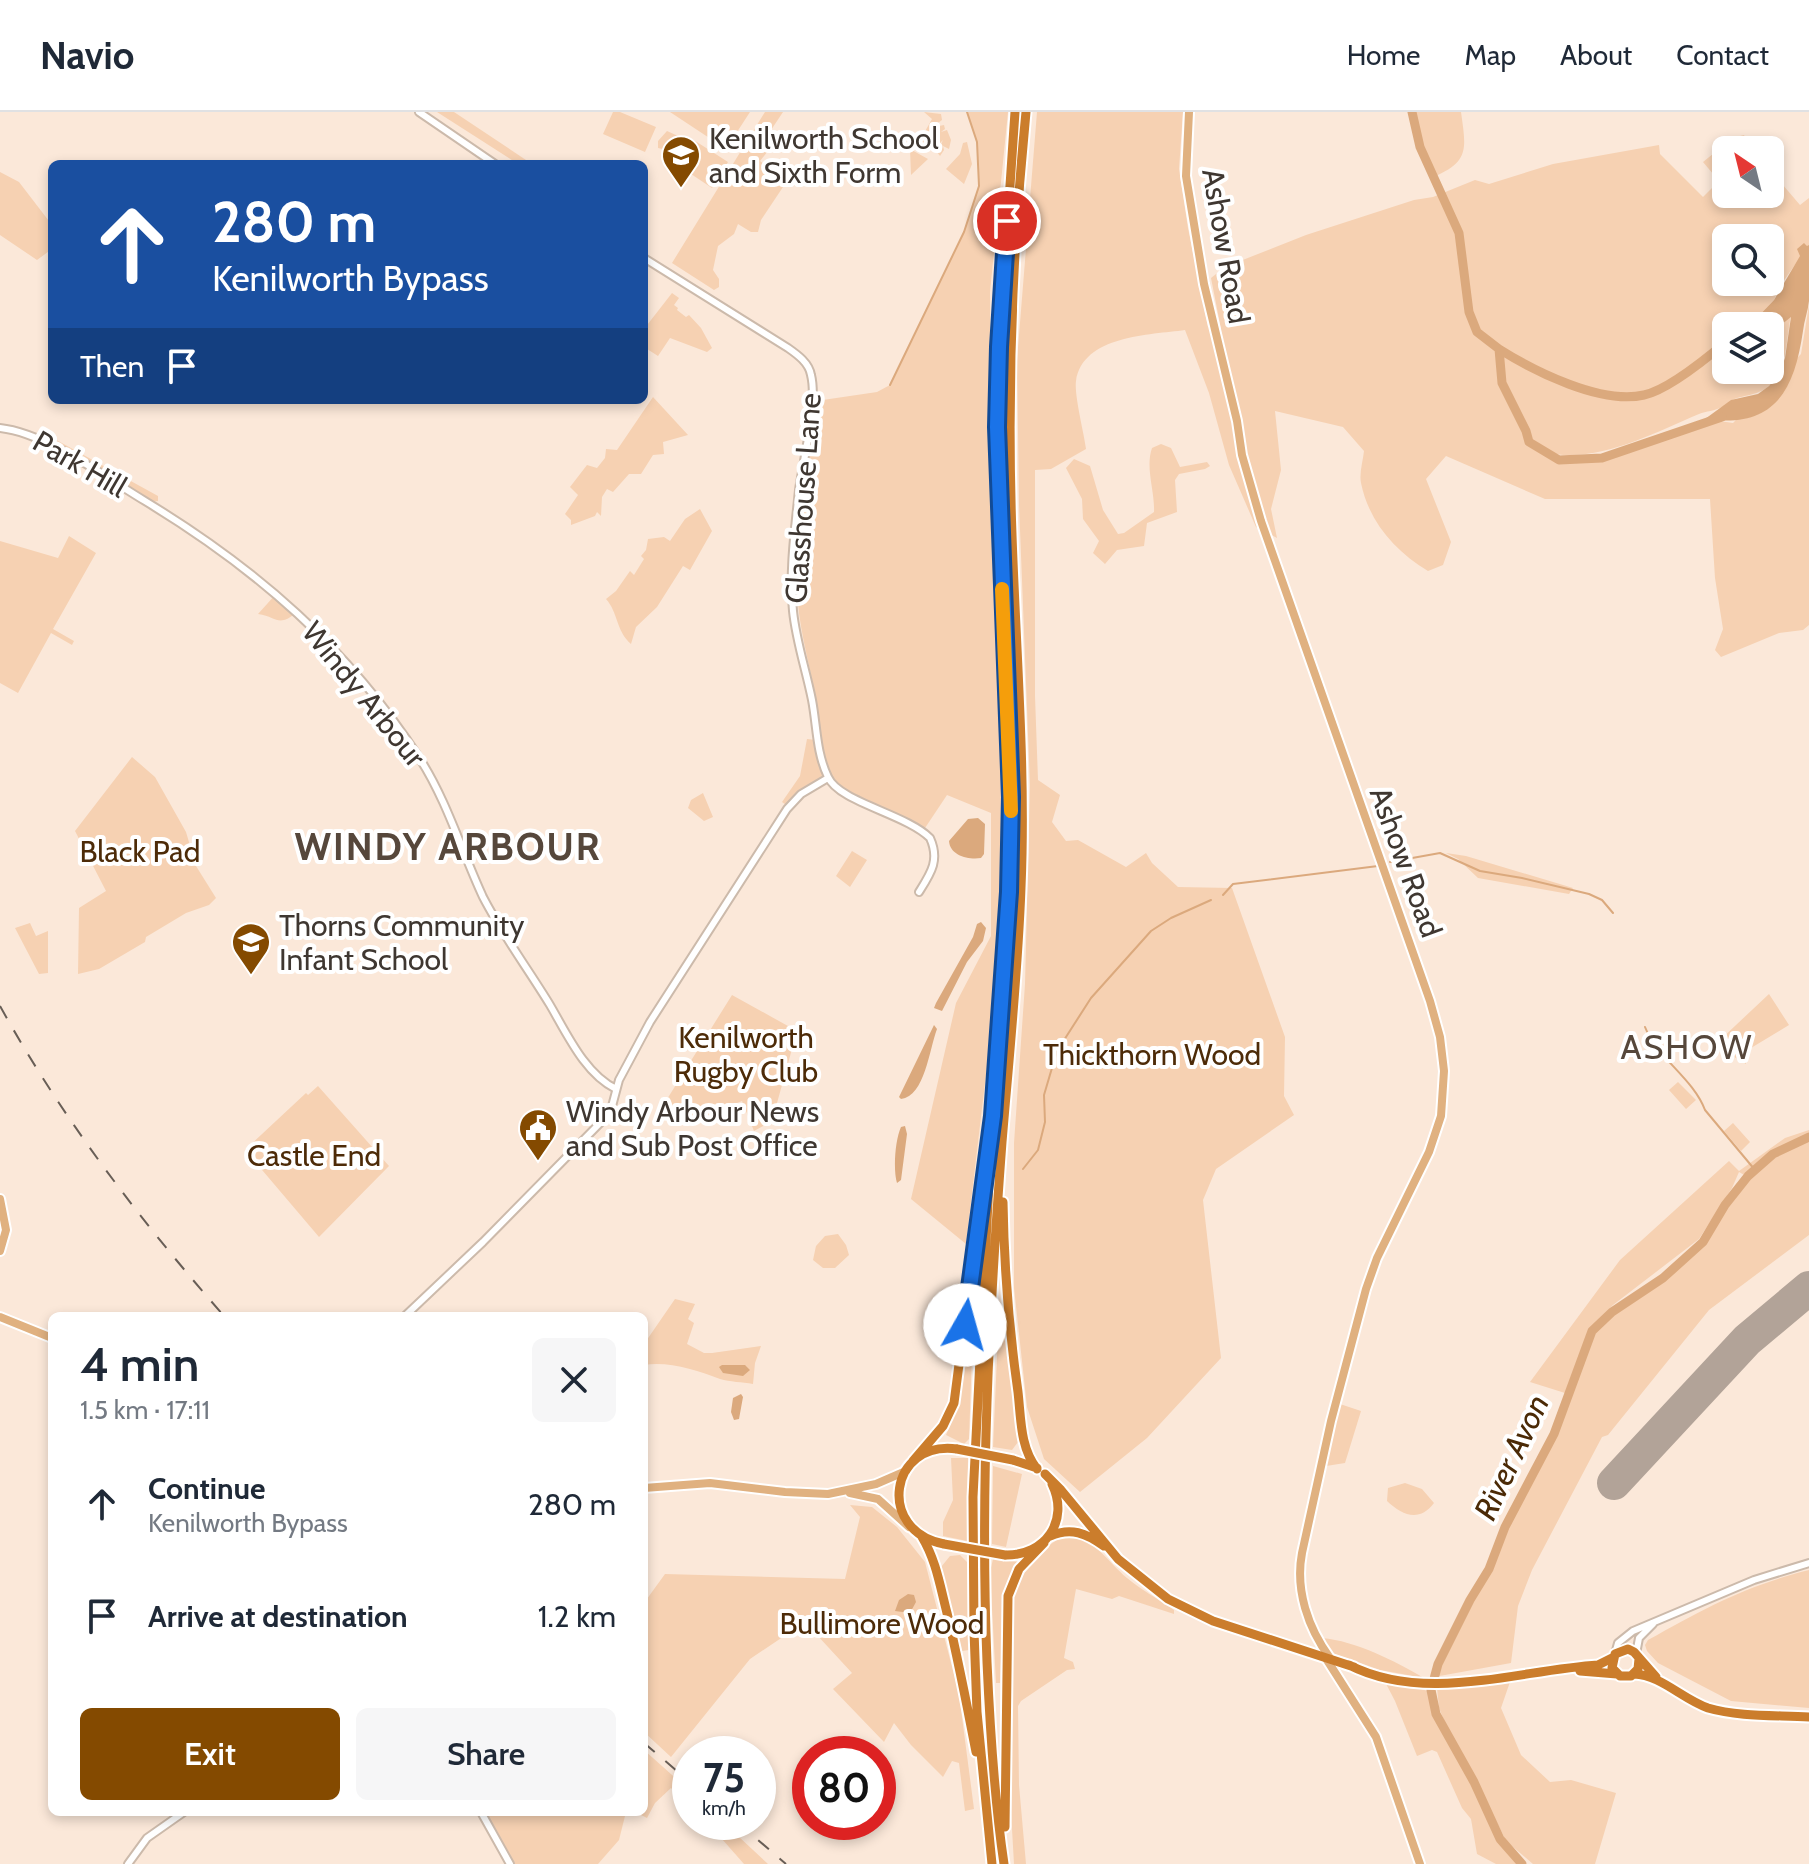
<!DOCTYPE html>
<meta charset="utf-8">
<style>
body{margin:0;font-family:Cabin,sans-serif;background:#f6f6f7;color:#1f2937;height:100vh;display:flex;flex-direction:column;font-size:30px;white-space:nowrap}
*{box-sizing:border-box;margin:0}
p{font-size:26px;color:#747a83}
.icon{flex:none;width:44px;height:44px;fill:none;stroke:currentColor;stroke-width:2;stroke-linecap:round;stroke-linejoin:round}
.map{position:relative;flex:1;overflow:hidden}
.sheet{position:absolute;left:48px;top:1200px;width:600px;height:504px;display:flex;flex-direction:column;background:#fff;border-radius:12px;box-shadow:0 4px 12px #0003}
.sheet>*{flex:none}
.banner{position:absolute;left:48px;top:48px;width:600px;height:244px;border-radius:12px;box-shadow:0 4px 12px #0003;background:#1a4fa0;color:#fff;overflow:hidden}
.needle{width:52px;rotate:325deg}
.buttons{position:absolute;left:1712px;top:24px;display:grid;gap:16px}
.buttons a{display:grid;place-items:center;width:72px;height:72px;border-radius:12px;background:#fff;box-shadow:0 4px 12px #0003;font-size:40px}
.speed{position:absolute;left:672px;top:1624px;display:flex;gap:16px;font-size:40px;font-weight:700;text-align:center}
.speed>*{display:grid;place-content:center;width:104px;height:104px;border-radius:50%;background:#fff;box-shadow:0 4px 12px #0003;line-height:1}
.speed small{font-size:20px;font-weight:400}
.speed .limit{border:12px solid #d22;background:#fff;color:#111}
.pin{position:absolute;display:grid;place-items:center;width:68px;height:68px;color:#fff;margin:-34px;border:4px solid #fff;border-radius:50%;box-shadow:0 2px 8px #0007}
.me{position:absolute;width:88px;margin:-44px;rotate:7deg;stroke-linejoin:round;filter:drop-shadow(0 0 6px #0008)}
.turn{display:flex;align-items:center;gap:28px;height:168px;padding:0 32px;font-size:36px}
.turn .icon{width:104px;height:104px;stroke-width:2.5}
.turn b{display:block;font-size:56px;line-height:68px}
.then{display:flex;align-items:center;height:76px;padding:0 32px;background:#0003;gap:16px;font-size:30px}
.round{display:grid;place-items:center;flex:none;width:84px;height:84px;border-radius:12px;background:#f6f6f7}
.head{display:flex;align-items:center;justify-content:space-between;height:136px;padding:0 32px}
h1{font-size:48px;font-weight:600;line-height:60px}
.primary-button{display:flex;gap:16px;margin-top:auto;padding:16px 32px}
.primary-button a{flex:1;height:92px;border-radius:12px;background:#844a00;color:#fff;font-size:32px;font-weight:600;line-height:92px;text-align:center}
.primary-button a+a{background:#f6f6f7;color:#1f2937}
ul{padding:0;list-style:none}
li{display:flex;align-items:center;gap:24px;height:112px;padding:0 32px}
li div{flex:1}
li b{display:block;font-size:30px}
li em{font-style:normal}
header{display:flex;align-items:center;gap:48px;box-sizing:border-box;height:112px;padding:0 40px;background:#fff;border-bottom:2px solid #e0e1e3}
header strong{font-size:38px}
nav{display:flex;gap:44px;margin-inline-start:auto;font-size:28px}
.map>svg:first-child{display:block}
</style>
<header>
<strong>Navio</strong>
<nav><a>Home</a><a>Map</a><a>About</a><a>Contact</a></nav>
</header>
<div class="map">
<svg width="1809" height="1752" viewBox="0 0 1809 1752">
<rect width="100%" height="100%" fill="#fbe8d9"/>
<path fill="#f6d1b2" fill-rule="evenodd" d="M437,0H454L532,52H518Z
M613,0H620L656,15L645,40L603,22Z
M670,0H750L726,37Z
M765,0H783L771,18L780,24L760,49L787,69L761,108L758,120H751L738,112L734,122L718,134L713,158L719,167V175L714,178L672,151Z
M924,0L941,2L942,8L938,11L939,14L944,13L945,17L941,20L947,18L951,28L949,37L943,34L944,38L940,44L937,40L943,28L940,31L931,25L926,34L919,30L932,7Z
M967,0H1008L990,180L991,421L999,497L1005,688L996,878L966,1132L911,1087L956,891L991,824V701L947,683L925,716L838,674C818,649 822,621 816,588C809,548 796,508 797,467C797,407 807,347 816,289L877,280L890,273L964,120L979,75L977,30Z
M1037,0H1183L1179,57L1188,116L1208,215L1221,217L1211,166L1225,155L1306,123L1414,88L1433,85L1475,68L1489,72L1553,52L1659,33L1660,42L1703,85L1719,69L1703,50L1719,37L1726,36L1732,26L1744,23L1751,38H1726V82H1770V58L1800,93L1809,86V133L1780,174L1774,188L1752,211L1749,210L1751,214H1726V258H1770V217L1777,216L1791,203C1786,227 1788,253 1771,272C1759,284 1746,282 1732,288C1730,289 1724,294 1722,295C1715,299 1706,299 1699,302C1651,322 1600,351 1547,341C1582,364 1657,327 1694,314L1705,307L1733,311L1801,242L1809,193V513L1803,518L1779,521L1721,545L1715,538L1723,517L1715,466L1710,387H1545L1446,344L1426,367L1451,430L1443,453L1428,459C1395,439 1369,410 1361,371C1359,361 1363,349 1364,339L1343,315L1275,299L1281,358L1271,397L1277,426L1256,415L1229,353L1209,281L1185,218C1150,223 1083,223 1076,269C1074,283 1084,321 1086,337L1051,357L1035,358V584L1038,668L1060,683L1052,710L1066,729L1078,728L1126,755L1146,741L1152,751L1178,775L1232,776L1285,925L1284,984L1294,1003L1216,1057L1203,1088L1221,1246L1147,1326L1080,1380L1044,1347L1027,1295L1014,1176V1031L1025,872L1030,673L1019,392L1017,248ZM1726,126H1770V170H1726Z
M1412,0H1461C1466,36 1470,50 1433,65L1420,35Z
M667,19L678,24V31L672,39L658,36V29Z
M689,25L728,50L712,76L673,50Z
M967,30L972,52L964,72L946,57L960,42L963,31Z
M910,37L928,47L911,63Z
M0,60L19,70L52,113V137L37,148L0,123Z
M672,181L679,186L674,193L678,196L677,198L686,205L689,203L701,216L712,236L707,240L670,226L658,244L644,235V217Z
M653,285L688,323L663,330L664,342L653,343L641,362H629L613,380L607,377L602,385L601,404L597,400L595,404L571,413V408L565,402L578,383L570,375L587,353L597,356L605,346L606,337L617,338Z
M40,319L158,384V389L152,390L39,324Z
M1161,332L1171,336L1180,355L1207,350L1210,354L1205,357L1179,362L1175,368L1177,400L1147,411L1144,434L1117,438L1105,452L1093,441L1099,429L1083,407L1082,387L1066,356L1074,347L1090,354L1103,398L1118,422L1124,421L1154,400C1155,379 1145,356 1152,336Z
M700,397L712,419L690,458L683,454L657,495L636,515L631,532C616,519 618,500 606,487L616,479L630,459L634,463L644,447L641,444L646,438L648,427L664,425L670,429L685,407Z
M69,424L96,441L53,517L74,529L72,533L51,521L18,581L0,571V429L58,446Z
M276,482L297,500C278,516 278,505 258,502Z
M807,627L816,628L828,666L789,695L782,690L800,664Z
M132,645L155,665L186,720L196,754L216,786L209,793L186,801L146,825L145,830L99,857L78,862L79,796L106,779L75,719Z
M703,681L713,705L704,709L688,696L691,688Z
M852,739L867,748L850,775L836,764Z
M1446,741L1466,744L1573,776L1569,782L1478,766L1458,747Z
M30,811L36,824L48,819V861L39,862L15,816Z
M1769,882L1789,913L1746,939V952L1719,936L1717,933L1719,929Z
M732,883L797,919L772,1009L754,1019L742,989L688,1011L687,1006L664,992Z
M1678,970L1696,988L1686,997L1669,978Z
M318,974L389,1054L319,1125L245,1038L306,981L308,983Z
M1733,1011L1750,1030L1741,1039L1724,1019Z
M1809,1018V1123L1709,1198L1608,1323L1602,1325L1532,1458L1518,1494L1511,1551L1434,1565L1448,1531L1489,1457L1505,1415L1554,1322L1592,1219L1612,1200L1663,1166L1702,1130L1725,1093L1746,1064L1739,1060L1732,1076L1699,1127L1613,1193L1588,1219L1565,1281L1530,1270L1620,1148L1729,1049L1739,1059L1785,1026Z
M838,1122L846,1133L849,1143L835,1156H823L813,1148L816,1134L825,1124Z
M675,1187L695,1192L688,1207L694,1211L687,1232L704,1241H712L761,1234L755,1251L753,1272C742,1270 730,1270 720,1267C697,1258 668,1249 644,1253V1232Z
M998,1222L1007,1226L1018,1330L1012,1338L993,1335Z
M966,1240L972,1243L969,1327L964,1332L946,1323L960,1290Z
M1340,1292L1361,1299L1345,1351L1326,1354Z
M951,1346H968L967,1429L943,1424V1410L953,1388Z
M993,1354L1022,1362L1006,1435L992,1432Z
M1405,1371L1422,1377L1434,1391C1419,1411 1402,1403 1387,1389L1388,1376Z
M850,1393L872,1395L897,1415L925,1450L959,1582L974,1697L965,1699L959,1651L952,1649L943,1665L911,1633L894,1611L884,1630L833,1577L852,1561L805,1510L750,1547L671,1645L644,1620V1491L665,1462L845,1467L860,1405Z
M1067,1422C1092,1424 1108,1450 1127,1466C1141,1478 1159,1487 1174,1498V1502L1119,1484L1112,1487L1076,1477L1064,1546L1073,1550L1075,1557L1067,1558L1021,1589L1018,1594L1019,1673L1026,1752H1014L1008,1646L1012,1486C1022,1459 1041,1435 1067,1422Z
M960,1443L967,1450L969,1538L962,1539L941,1455L950,1444Z
M993,1447L1018,1450L1004,1479L1000,1571H996L990,1460Z
M1809,1458V1596L1731,1589L1658,1551L1647,1539L1645,1533L1648,1528C1705,1496 1745,1474 1809,1458Z
M1322,1526C1356,1529 1395,1549 1424,1566L1380,1558L1332,1541Z
M1383,1566L1428,1579C1438,1616 1457,1642 1474,1676C1487,1703 1495,1733 1518,1752H1496L1477,1742L1471,1707L1462,1696L1437,1640L1432,1638L1417,1644L1395,1589Z
M1511,1567L1501,1596L1521,1643L1550,1670L1571,1668L1616,1681L1595,1752H1533L1506,1729L1472,1660L1448,1618L1439,1596L1437,1576Z
M644,1638L690,1679V1695L671,1676L655,1691L647,1706L635,1700H644Z
M486,1700H628L625,1704L619,1728L598,1752H515Z
M707,1710H723L768,1752H744Z"/>
<path fill="#dba97d" d="M1804,131L1807,134L1809,133C1809,152 1809,170 1809,189C1808,199 1804,209 1803,219C1794,280 1774,317 1705,307L1731,288L1758,282L1769,274L1779,262L1785,246L1791,205L1777,216L1753,214L1752,211L1774,188L1800,144L1797,137Z
M978,706L985,712L984,742L981,746C969,748 950,744 949,729L968,707Z
M981,810L986,816L983,829L967,850L942,899L934,896L936,891L973,825L977,812Z
M934,913L937,917C929,938 925,984 901,987L899,985Z
M905,1014L907,1022L901,1068L897,1071C893,1058 895,1028 901,1015Z
M722,1253H745L750,1258L743,1264L723,1261L719,1255Z
M741,1282L743,1285L739,1307L734,1308L731,1300L733,1286Z
M908,1482L914,1483L916,1490L910,1501L895,1499L899,1488Z"/>
<g fill="none" stroke-linecap="round" stroke-linejoin="round">
<path stroke="#dba97d" stroke-width="2" d="M890,273L964,120L979,74L977,30L967,0
M1390,750L1440,741L1480,759L1522,766L1589,782L1602,788L1613,801
M1223,783L1233,772L1378,754
M1645,915C1657,946 1693,966 1705,998L1755,1058
M1023,1057L1038,1038L1045,1010L1044,983L1057,939L1091,886L1151,819L1171,806L1211,788"/>
<path stroke="#dba97d" stroke-width="9" d="M1412,0L1420,35L1459,121L1469,200L1477,220L1499,237L1502,271L1526,319L1529,330L1559,348L1602,346L1722,305
M1499,237C1534,259 1601,293 1644,283C1668,278 1707,246 1726,230
M1522,1752L1500,1727L1474,1670L1436,1602L1431,1578L1438,1552L1470,1488L1489,1457L1505,1415L1554,1322L1592,1219L1612,1200L1663,1166L1703,1130L1725,1093L1748,1064L1773,1042L1809,1025"/>
<path stroke="#b2a398" stroke-width="34" d="M1614,1371L1747,1228L1809,1176"/>
<defs>
<path id="minor" d="M419,0L495,52
M644,146L788,236C798,243 809,251 811,263C818,291 803,348 799,378C795,418 789,459 793,499C796,529 806,558 812,588C817,614 816,640 828,665C839,690 906,702 930,726C940,748 931,761 919,780
M0,316C46,321 105,365 145,389C257,457 348,536 420,647C447,689 462,740 483,785C502,822 528,857 550,893C567,922 585,962 616,977
M405,1204L483,1130L605,1006L611,998L619,968L650,910L787,697L801,682L828,666
M1615,1542L1618,1531L1633,1519L1754,1468L1809,1451
M1636,1542L1639,1526L1653,1512
M481,1700L510,1752
M128,1752L147,1726L184,1700"/>
<path id="major" d="M1189,0L1186,64L1204,172L1237,309L1242,343L1261,409L1430,889L1440,925L1444,959L1441,1004L1429,1040L1377,1146L1366,1177L1331,1309L1302,1441C1295,1478 1308,1516 1330,1546
M0,1087L6,1118L0,1139
M0,1205L52,1226
M644,1376L710,1371L785,1380L828,1382L876,1372L906,1359
M850,1381L878,1387L909,1415
M1327,1548L1376,1625L1420,1752"/>
<path id="highway" d="M1003,1090C1004,1154 1009,1217 1018,1280C1021,1306 1020,1336 1037,1357
M1013,1348L1037,1356
M913,1349L943,1314L954,1291L985,1052
M1045,1362L1061,1378L1118,1447L1168,1487L1213,1509L1354,1555
M1050,1424C1071,1415 1086,1421 1104,1434
M922,1425C936,1448 940,1474 947,1501C958,1547 967,1593 976,1640
M944,1432C876,1419 889,1328 957,1337
M1005,1443C1045,1444 1070,1409 1052,1372
M1639,1547L1638,1557L1631,1564H1620L1612,1556L1615,1542L1628,1537L1634,1540L1656,1565
M1349,1553C1426,1592 1518,1558 1598,1553L1612,1546
M1580,1559L1617,1562
M1634,1562C1661,1563 1682,1587 1708,1596C1739,1605 1776,1603 1809,1605
M1005,1715L1008,1484L1019,1457L1044,1431
M992,1752L977,1600L974,1519L973,1385L994,972L1009,780L1011,685L997,315L999,235L1015,0
M1004,1752C994,1685 990,1617 987,1550C980,1377 989,1203 1002,1030C1009,945 1018,860 1021,775C1026,658 1016,540 1012,423C1007,282 1012,140 1026,0"/>
</defs>
<use href="#minor" stroke="#ccbaab" stroke-width="10"/>
<use href="#major" stroke="#fff" stroke-width="12"/>
<use href="#highway" stroke="#fff" stroke-width="13"/>
<use href="#minor" stroke="#fff" stroke-width="6"/>
<use href="#major" stroke="#e0b180" stroke-width="8"/>
<use href="#highway" stroke="#cb7d2c" stroke-width="9"/>
<path stroke="#685e56" stroke-width="2" stroke-dasharray="14 14" stroke-linecap="butt" d="M0,894C62,1006 139,1107 224,1204
M644,1631L690,1670
M737,1710L786,1752"/>
<defs>
<path id="highway-bridge" d="M957,1337L1013,1348
M944,1432L1005,1443"/>
</defs>
<use href="#highway-bridge" stroke="#fff" stroke-width="13" stroke-linecap="butt"/>
<use href="#highway-bridge" stroke="#cb7d2c" stroke-width="9"/>
</g>
<g fill="none" stroke-linecap="round" stroke-linejoin="round">
<defs>
<path id="route" d="M965,1213L993,1004L1009,780L1011,685L997,315L999,235L1007,109"/>
</defs>
<use href="#route" stroke="#114b97" stroke-width="20"/>
<use href="#route" stroke="#1a73e8" stroke-width="14"/>
<path stroke="#f59e0b" stroke-width="14" d="M1002,477L1011,699"/>
</g>
<defs>
<symbol id="school-pin" viewBox="-11 -11 22 30"><path d="M0 17L-7.5 6A9.5 9.5 0 1 1 7.5 6Z" fill="#844a00" stroke="#fff"/><path d="M0-5L7-2L0 1L-7-2ZM-4 1L0 2.5L4 1V4Q0 6-4 4Z" fill="#fff"/></symbol>
<symbol id="civic-pin" viewBox="-11 -11 22 30"><path d="M0 17L-7.5 6A9.5 9.5 0 1 1 7.5 6Z" fill="#844a00" stroke="#fff"/><path d="M-.6-6.5H3V-4.5H.6V-3L4-1V1h2V6H-6V1h2V-1L-.6-3ZM-1.2 2.5V6h2.4V2.5Z" fill="#fff"/></symbol>
</defs>
<g fill-rule="evenodd">
<use href="#school-pin" x="659" y="21" width="44" height="60"/>
<use href="#school-pin" x="229" y="808" width="44" height="60"/>
<use href="#civic-pin" x="516" y="994" width="44" height="60"/>
</g>
<g text-anchor="middle" dominant-baseline="central" stroke-width="8" stroke-linejoin="round" paint-order="stroke">
<g font-size="30" fill="#3f3731" stroke="#fff" text-anchor="start">
<text x="709" y="26">Kenilworth School<tspan x="709" dy="34">and Sixth Form</tspan></text>
<text x="279" y="813">Thorns Community<tspan x="279" dy="34">Infant School</tspan></text>
<text x="566" y="999">Windy Arbour News<tspan x="566" dy="34">and Sub Post Office</tspan></text>
</g>
<g font-size="30" fill="#3f3731" stroke="#fff">
<text transform="translate(1226 134) rotate(80)">Ashow Road</text>
<text transform="translate(80 352) rotate(30)">Park Hill</text>
<text transform="translate(803 386) rotate(-86)">Glasshouse Lane</text>
<text transform="translate(364 582) rotate(51)">Windy Arbour</text>
<text transform="translate(1406 750) rotate(70)">Ashow Road</text>
</g>
<g font-size="30" fill="#4d2b08" stroke="#fff">
<text x="140" y="739">Black Pad</text>
<text x="746" y="925">Kenilworth<tspan x="746" dy="34">Rugby Club</tspan></text>
<text x="1152" y="942">Thickthorn Wood</text>
<text x="314" y="1043">Castle End</text>
<text x="882" y="1511">Bullimore Wood</text>
</g>
<g font-size="32" font-style="italic" fill="#4b2a06" stroke="#fff">
<text transform="translate(1511 1345) rotate(-65)">River Avon</text>
</g>
<g font-size="34" letter-spacing="2" fill="#56473b" stroke="#fff">
<text x="1687" y="935">ASHOW</text>
</g>
<g font-size="38" font-weight="bold" letter-spacing="2" fill="#56473b" stroke="#fff">
<text x="448" y="734">WINDY ARBOUR</text>
</g>
</g>
</svg>
<div class="buttons">
<a><svg class="needle" viewBox="-14 -14 28 28"><path d="M0-13l5 13h-10z" fill="#e53935"/><path d="M0 13l5-13h-10z" fill="#747a83"/></svg></a>
<a><svg class="icon" aria-label="search" viewBox="0 0 24 24"><circle cx="10" cy="10" r="6"/><path d="M15 15l6 6"/></svg></a>
<a><svg class="icon" aria-label="layers" viewBox="0 0 24 24"><path d="M12 4l9 5-9 5-9-5zM3 14l9 5 9-5"/></svg></a>
</div>
<div class="speed"><div>75<small>km/h</small></div><div class="limit">80</div></div>
<div class="pin" style="left:1007px;top:109px;background:#d93025"><svg class="icon" aria-label="arrive" viewBox="0 0 24 24"><path d="M6 21V4h12l-3 4 3 4H6"/></svg></div>
<svg class="me" style="left:965px;top:1213px" viewBox="-20 -20 40 40"><circle r="19" fill="#fff"/><path d="M0-13L10 11 0 6-10 11z" fill="#1a73e8"/></svg>
<div class="banner">
<div class="turn"><svg class="icon" aria-label="ahead" viewBox="0 0 24 24"><path d="M12 20V5M6 11l6-6 6 6"/></svg><div><b>280 m</b>Kenilworth Bypass</div></div>
<div class="then">Then<svg class="icon" aria-label="arrive" viewBox="0 0 24 24"><path d="M6 21V4h12l-3 4 3 4H6"/></svg></div>
</div>
<section class="sheet">
<div class="head"><div><h1>4 min</h1><p>1.5 km · 17:11</p></div><a class="round"><svg class="icon" aria-label="close" viewBox="0 0 24 24"><path d="M6 6l12 12M18 6L6 18"/></svg></a></div>
<ul>
<li><svg class="icon" aria-label="ahead" viewBox="0 0 24 24"><path d="M12 20V5M6 11l6-6 6 6"/></svg><div><b>Continue</b><p>Kenilworth Bypass</p></div><em>280 m</em></li>
<li><svg class="icon" aria-label="arrive" viewBox="0 0 24 24"><path d="M6 21V4h12l-3 4 3 4H6"/></svg><div><b>Arrive at destination</b></div><em>1.2 km</em></li>
</ul>
<div class="primary-button"><a>Exit</a><a>Share</a></div>
</section>
</div>
